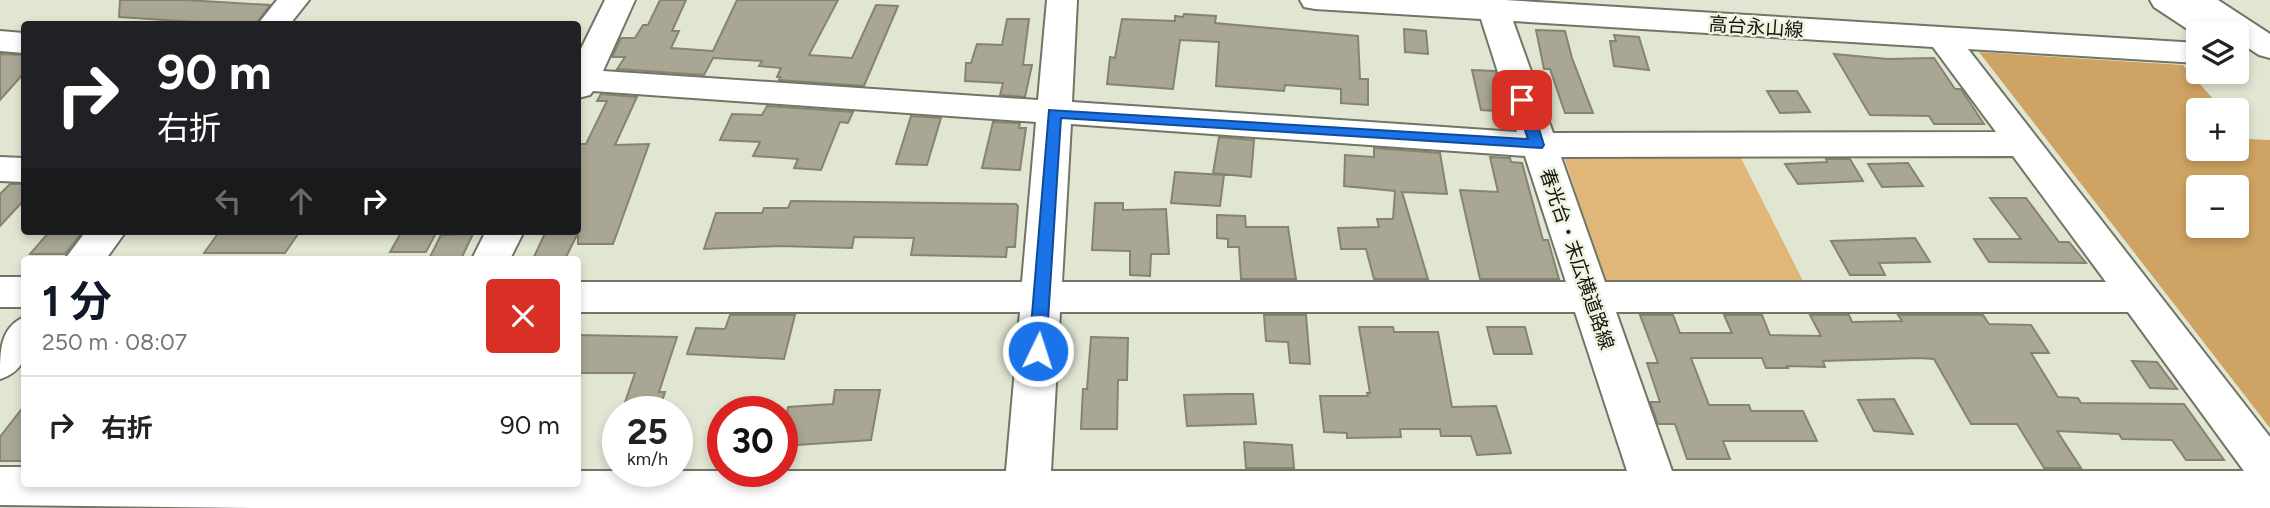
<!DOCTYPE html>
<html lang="ja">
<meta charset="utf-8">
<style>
body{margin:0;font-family:Figtree,"Noto Sans JP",sans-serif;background:#f6f6f6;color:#222;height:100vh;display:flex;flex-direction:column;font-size:26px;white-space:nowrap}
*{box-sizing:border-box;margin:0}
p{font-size:23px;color:#767676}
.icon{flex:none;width:38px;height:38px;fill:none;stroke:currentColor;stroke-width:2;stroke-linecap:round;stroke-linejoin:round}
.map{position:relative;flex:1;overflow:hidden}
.side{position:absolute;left:21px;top:256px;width:560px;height:231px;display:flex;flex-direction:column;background:#fff;border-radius:7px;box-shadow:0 4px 10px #0003}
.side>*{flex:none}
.top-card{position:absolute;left:21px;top:21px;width:560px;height:214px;border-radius:7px;box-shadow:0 4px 10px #0003;background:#202124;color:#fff;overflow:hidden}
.buttons{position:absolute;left:2186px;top:21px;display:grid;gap:14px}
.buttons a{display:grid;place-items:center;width:63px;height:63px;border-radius:7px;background:#fff;box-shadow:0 4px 10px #0003;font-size:35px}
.speed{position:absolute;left:602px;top:396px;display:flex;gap:14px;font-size:35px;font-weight:700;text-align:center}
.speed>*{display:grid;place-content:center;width:91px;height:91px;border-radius:50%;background:#fff;box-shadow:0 4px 10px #0003;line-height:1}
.speed small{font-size:18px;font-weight:400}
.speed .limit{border:10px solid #d22;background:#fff;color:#111}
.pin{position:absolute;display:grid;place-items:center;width:60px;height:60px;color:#fff;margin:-30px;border-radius:14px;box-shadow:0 4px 10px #0006}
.me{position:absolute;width:77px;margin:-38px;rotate:4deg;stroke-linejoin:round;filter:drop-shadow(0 0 5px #0008)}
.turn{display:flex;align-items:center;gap:24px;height:147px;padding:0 21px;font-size:32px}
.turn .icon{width:91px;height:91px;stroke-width:2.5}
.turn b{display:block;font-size:49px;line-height:60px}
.lanes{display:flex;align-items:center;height:66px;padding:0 21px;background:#0003;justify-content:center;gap:35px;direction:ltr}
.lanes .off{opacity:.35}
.round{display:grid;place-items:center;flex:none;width:74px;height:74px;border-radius:7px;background:#f6f6f6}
.overview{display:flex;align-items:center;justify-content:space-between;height:119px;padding:0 21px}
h1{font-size:42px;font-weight:700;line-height:52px;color:#111827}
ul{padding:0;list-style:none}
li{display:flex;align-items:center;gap:21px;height:98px;padding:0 21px;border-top:2px solid #e0e0e0}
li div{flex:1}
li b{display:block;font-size:26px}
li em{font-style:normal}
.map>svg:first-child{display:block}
</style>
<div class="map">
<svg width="2270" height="508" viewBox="0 0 2270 508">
<rect width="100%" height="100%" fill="#e1e6d3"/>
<path fill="#e0b679" d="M1564,157L1741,158L1804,283H1606Z"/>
<path fill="#cfa363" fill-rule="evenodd" d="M1979,52L2183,65L2223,110H2198V149H2236L2237,125L2249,139L2270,140V428ZM2198,187H2236V226H2198Z"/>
<path fill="#a9a694" stroke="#868372" stroke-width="2" d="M120,0H186L270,5L256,24H226L119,17Z
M660,0H686L672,31H679L671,48L713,51L737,0H838L809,55L852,58L876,5L898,6L864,86L779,80L780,77H777L781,68L759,66L762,61L713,58L704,75L617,69L625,57H612L621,38H635L643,25H648Z
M1184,14L1216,16L1215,23L1358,36L1360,79H1368V105L1341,103V89L1285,85L1284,91L1216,86L1219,42L1180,40L1173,89L1107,84L1110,57L1115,58L1122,19L1175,21V16L1183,17Z
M1007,19H1029L1023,65H1032L1025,97L1000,95L1003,83L965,81L966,63H971L977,44L1002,45Z
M1404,29L1426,31L1428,54L1405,52Z
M1536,30L1565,31L1572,58L1593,113H1565L1550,69H1544Z
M1614,35L1639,37L1649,70L1614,66L1610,41H1616Z
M0,54L24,55V73L0,100Z
M1834,54L1888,59L1934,58L1955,89H1961L1984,124H1934L1929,116L1870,115Z
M1472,70L1495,71L1508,112L1481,110Z
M1767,91H1797L1810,112L1780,113Z
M601,94L637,97L615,145L649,144L613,244H578V233L565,259H533L546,231H578V144H586L607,101H597Z
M767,106L853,112L848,123L840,122L821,170L794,168L798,159L753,156L760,142L720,140L732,114L762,115Z
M911,116L941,118L927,165L896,164Z
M993,122L1020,123L1019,128H1026L1020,170L982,168Z
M1219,137L1254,140L1251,177L1213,173Z
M1374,148L1440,153L1447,194L1402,192L1428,279H1374L1366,249H1341L1338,228L1379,227L1377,219H1393L1395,191L1344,186L1345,155L1374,157Z
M1490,157L1510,158L1511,162L1522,163L1543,240H1548L1559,279H1480L1460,190L1498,192Z
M1826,159H1850L1863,181L1798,184L1785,164L1827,162Z
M1908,163L1923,186L1882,187L1868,164Z
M1175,172L1224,175L1220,206L1171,203Z
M10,184H24V200L0,226V194Z
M1990,198H2026L2059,242H2069L2086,263L1989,262L1974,239H2021Z
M791,201L1016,204L1018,206L1015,247H1007L1006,257L911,255L914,238L854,237L852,248L779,246L704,249L716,213H762L764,208H788Z
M1095,203H1123V210L1166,209L1169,254H1151L1150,276L1130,275V251L1092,250Z
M1217,215L1245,216L1246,227H1288L1296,279H1241L1239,247H1228V239L1217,238Z
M50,231H83L65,254H30Z
M220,231H300L285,253H204Z
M402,231H437L426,252H390Z
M473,234L461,259H429L441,235Z
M1915,238L1930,262L1879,263L1885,275H1850L1831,241Z
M730,315H795L784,359L687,354L696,328L725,329Z
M1264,315H1306L1310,364L1290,363L1288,342L1266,341Z
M1640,315H1673L1680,333H1732L1724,315H1762L1770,335L1821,336L1810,315H1849L1852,322L1902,321L1898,315H1983L1989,324L2031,325L2049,353H2031L2058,397L2078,398L2081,403L2184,404L2224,460H2186L2172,440L2122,439L2119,434L2057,431L2081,468H2044L2017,424H1971L1934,359L1919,358L1823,361L1825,367L1787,366L1788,368H1766L1762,358H1691L1709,405H1749L1751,411H1803L1817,441H1723L1730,459H1687L1675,424H1658L1650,402H1660L1647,363H1658Z
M1359,327H1393L1394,332H1438L1452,407L1496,406L1511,453L1477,455L1471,436H1441L1440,429H1400L1401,437L1347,438V433L1324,432L1320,396H1368L1367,393H1370Z
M1487,327H1525L1532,354H1494Z
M578,335L677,337L659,392H665L659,411H622L635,373H578Z
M1091,337L1128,338L1127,380H1118L1117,429H1081L1083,389H1087Z
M2132,361L2157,362L2177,389L2150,388Z
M835,390H880L871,440L782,446L788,407L833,404Z
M1227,394H1253L1256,424L1187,426L1184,395Z
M1894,399L1913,434L1874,431L1858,400Z
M24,406V461H0V437Z
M1244,442L1292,445L1294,468H1246Z"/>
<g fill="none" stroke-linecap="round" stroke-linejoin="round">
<defs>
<path id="minor" d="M277,0H309L290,24H258Z
M605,0H635L603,71L1038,100L1047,0H1077L1072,102L1517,132L1481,19L1315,9L1304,7L1300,0H1505L2198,43V63L1968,49L2270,437V508H253L0,505V467H24V483H578V471H1006L1020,312H578V282H1022L1036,122L593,91L590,95L578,98V55ZM1513,21L1933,47L1996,132L1553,133ZM1071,124L1525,156L1566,282H1062ZM2013,156L2106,282H1605L1561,157ZM1060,312H1575L1627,471H1051ZM1616,312H2128L2244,471H1672Z
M2150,0H2218L2270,34V58L2259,55L2236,40V33H2198V36L2154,7Z
M0,31L24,33V53L0,51Z
M0,157L24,158V182L0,181Z
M86,231H126L106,259H65Z
M486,231H524L510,259H472Z
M0,277H24V307H0Z
M24,317C27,345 31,369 0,379C0,350 0,328 24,317Z"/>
</defs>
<use href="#minor" stroke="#717565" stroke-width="4"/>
<use href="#minor" fill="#fff" fill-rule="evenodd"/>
</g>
<path fill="#1a73e8" stroke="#114b97" stroke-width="2" d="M1522,95L1530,100L1544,145L1542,148L1061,118L1046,351L1044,356H1032L1029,351L1049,110L1528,139L1515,100Z"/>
<g text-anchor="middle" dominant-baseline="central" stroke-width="5" stroke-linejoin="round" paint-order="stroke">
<g font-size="19" fill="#13150e" stroke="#eef3e0">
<text transform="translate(1756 27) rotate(4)">高台永山線</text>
<text transform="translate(1577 259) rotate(71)">春光台・末広横道路線</text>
</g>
</g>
</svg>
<div class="buttons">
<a><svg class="icon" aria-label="layers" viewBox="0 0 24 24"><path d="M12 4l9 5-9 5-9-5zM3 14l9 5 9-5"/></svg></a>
<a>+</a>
<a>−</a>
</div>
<div class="speed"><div>25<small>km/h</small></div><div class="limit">30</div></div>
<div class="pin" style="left:1522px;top:100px;background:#d93025"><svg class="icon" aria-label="arrive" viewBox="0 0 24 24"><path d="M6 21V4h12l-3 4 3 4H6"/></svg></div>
<svg class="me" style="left:1038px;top:351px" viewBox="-20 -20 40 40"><circle r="17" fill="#1a73e8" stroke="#fff" stroke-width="3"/><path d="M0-11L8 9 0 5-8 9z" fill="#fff"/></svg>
<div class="top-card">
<div class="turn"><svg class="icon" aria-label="right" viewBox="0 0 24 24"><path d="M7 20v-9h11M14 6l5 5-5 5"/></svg><div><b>90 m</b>右折</div></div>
<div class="lanes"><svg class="icon off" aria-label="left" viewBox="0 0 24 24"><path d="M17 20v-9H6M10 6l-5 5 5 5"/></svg><svg class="icon off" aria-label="ahead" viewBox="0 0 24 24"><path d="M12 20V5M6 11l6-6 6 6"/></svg><svg class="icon" aria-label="right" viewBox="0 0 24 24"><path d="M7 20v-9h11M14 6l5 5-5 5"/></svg></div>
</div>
<section class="side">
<div class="overview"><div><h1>1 分</h1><p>250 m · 08:07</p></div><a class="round" style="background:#d93025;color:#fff"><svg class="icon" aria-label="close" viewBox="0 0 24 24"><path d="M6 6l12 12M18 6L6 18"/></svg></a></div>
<ul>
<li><svg class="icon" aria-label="right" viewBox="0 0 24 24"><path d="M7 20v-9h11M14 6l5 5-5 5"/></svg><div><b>右折</b></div><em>90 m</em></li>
</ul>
</section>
</div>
